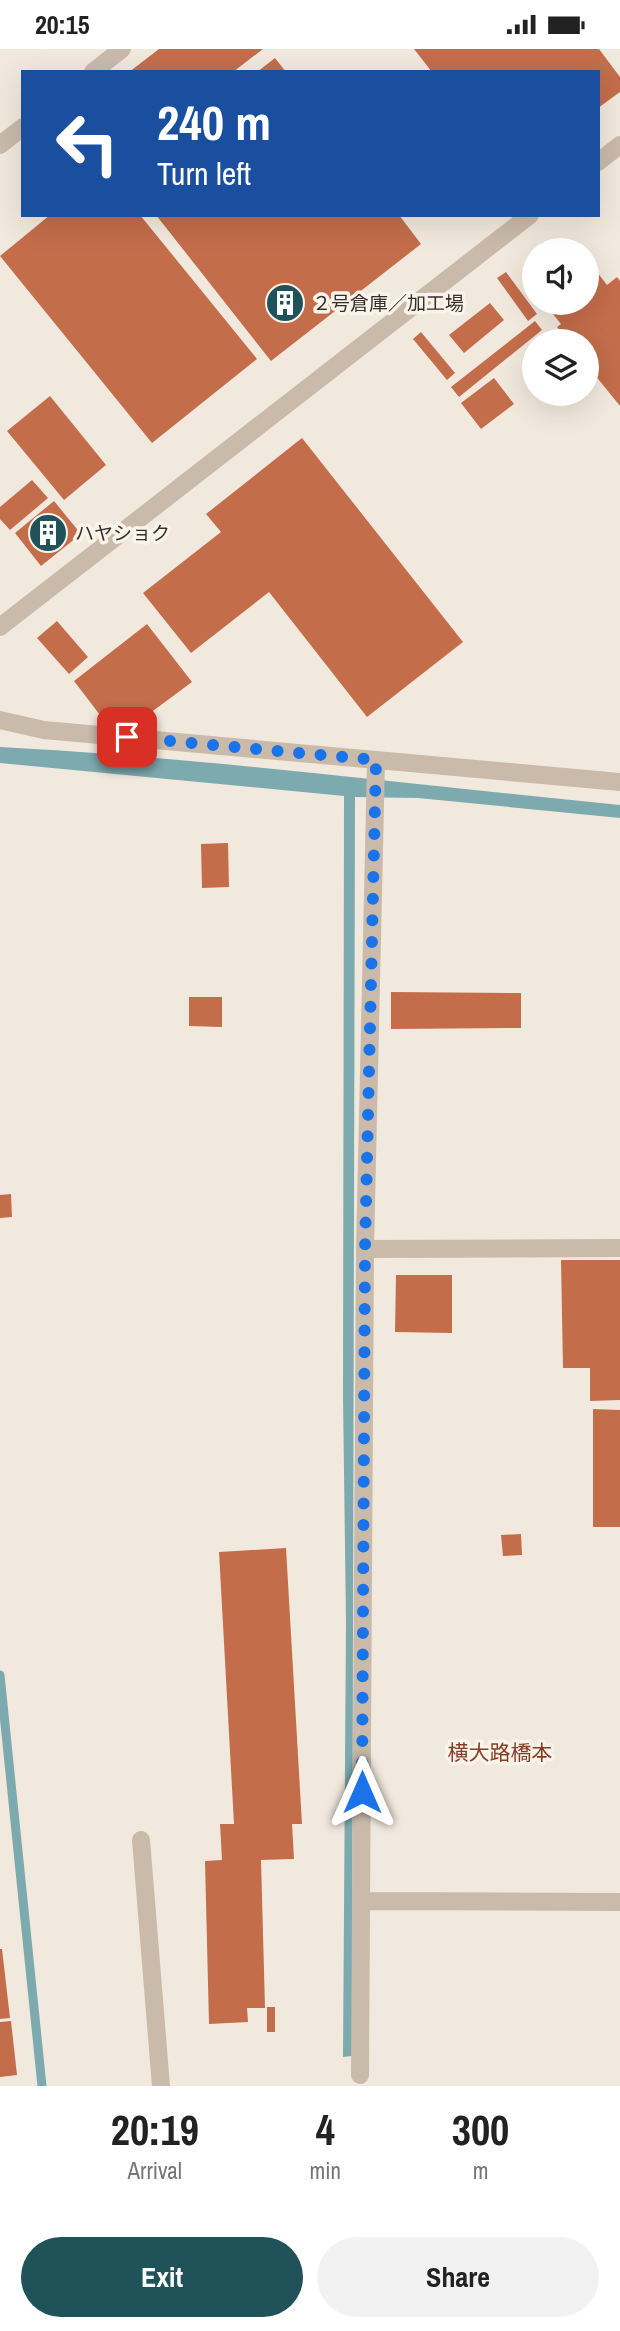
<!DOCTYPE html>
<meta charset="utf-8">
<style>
body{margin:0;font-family:"Archivo Narrow","Noto Sans JP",sans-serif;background:#f2f2f2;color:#222;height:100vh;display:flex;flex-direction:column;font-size:26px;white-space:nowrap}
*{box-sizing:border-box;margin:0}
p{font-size:23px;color:#767676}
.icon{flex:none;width:38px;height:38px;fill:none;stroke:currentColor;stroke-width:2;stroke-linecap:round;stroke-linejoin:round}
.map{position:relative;height:2037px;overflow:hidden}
.side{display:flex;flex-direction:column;background:#fff;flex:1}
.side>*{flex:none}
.hud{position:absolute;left:21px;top:21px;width:579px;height:147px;border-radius:0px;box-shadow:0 7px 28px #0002;background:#1a4fa0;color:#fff;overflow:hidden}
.controls{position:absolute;left:522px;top:189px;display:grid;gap:14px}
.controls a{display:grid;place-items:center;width:77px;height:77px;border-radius:50%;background:#fff;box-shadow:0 7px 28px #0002;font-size:35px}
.pin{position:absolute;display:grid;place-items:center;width:60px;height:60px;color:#fff;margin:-30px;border-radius:14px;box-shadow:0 4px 10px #0006}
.me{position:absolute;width:77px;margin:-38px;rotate:0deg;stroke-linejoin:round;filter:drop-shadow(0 0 5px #0008)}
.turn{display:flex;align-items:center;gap:24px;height:147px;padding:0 21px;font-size:32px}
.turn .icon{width:91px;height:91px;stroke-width:2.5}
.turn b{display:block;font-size:49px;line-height:60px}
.eta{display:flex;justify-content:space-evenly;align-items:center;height:119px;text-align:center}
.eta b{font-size:42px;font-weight:700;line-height:49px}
.action{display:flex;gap:14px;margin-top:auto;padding:14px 21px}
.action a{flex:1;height:80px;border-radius:42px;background:#1f5259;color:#fff;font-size:28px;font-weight:700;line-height:80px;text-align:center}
.action a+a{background:#f2f2f2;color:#222}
.status{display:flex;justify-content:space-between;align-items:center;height:49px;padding:0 35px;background:#fff;direction:ltr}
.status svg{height:19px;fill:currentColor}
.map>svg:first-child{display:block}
</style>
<div class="status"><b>20:15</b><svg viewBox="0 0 49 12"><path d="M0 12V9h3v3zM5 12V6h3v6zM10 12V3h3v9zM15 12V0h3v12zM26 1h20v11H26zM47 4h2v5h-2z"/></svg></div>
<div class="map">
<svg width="620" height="2037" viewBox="0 0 620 2037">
<rect width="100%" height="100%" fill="#f2e9de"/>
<path fill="#7daaaf" d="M0,698C207,709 414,736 620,756V769L418,749L355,748L352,2007L343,2008L346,1572L343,1348L344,747L0,714Z"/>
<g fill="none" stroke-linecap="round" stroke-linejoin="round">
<path stroke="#7daaaf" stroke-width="9" d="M0,1626L42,2037"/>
</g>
<path fill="#c36d4b" d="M159,0H263L233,23H129Z
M414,0H599L620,28V43L598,59V23H432Z
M275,9L286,23H257Z
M50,166H140L257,310L152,394L0,207Z
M156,166H399L421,195L271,312Z
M590,214L607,236L617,228L620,232V357L586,315V292H568L557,278L561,275L544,254H586V217Z
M506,223L537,265L528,272L497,229Z
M490,254L504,271L464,304L449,286Z
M535,272L542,281L459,348L451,338Z
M421,283L455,324L447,331L413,290Z
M494,329L514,355L481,380L461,354Z
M50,347L106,416L64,451L7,382Z
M302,389L463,593L367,668L269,543L191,604L143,544L221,483L206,465Z
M32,431L48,449L10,481L0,470V458Z
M54,452L81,485L41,517L15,484Z
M57,572L88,608L69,625L37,589Z
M147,575L192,633L142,670L100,666L74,632Z
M228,794L229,838L202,839L201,795Z
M391,943L521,944V979L391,980Z
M189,948H222V978L189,977Z
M11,1145L12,1168L0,1169V1146Z
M561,1211H620V1351L590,1352V1319H563Z
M396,1226H452V1284L395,1283Z
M593,1360L620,1361V1478H593Z
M521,1485L522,1506L503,1507L501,1486Z
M286,1499L302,1775H292L294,1810L261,1811L265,1959H247L248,1973L209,1975L205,1812L222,1811L220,1775H234L219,1503Z
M0,1900H2L10,1969L0,1970Z
M267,1958H275V1983H267Z
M11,1972L17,2026L0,2028V1973Z"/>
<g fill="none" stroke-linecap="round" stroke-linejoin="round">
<path stroke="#cabaaa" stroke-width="18" d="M93,23L122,0
M0,96L23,78
M598,113L620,96
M0,578L530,166
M0,671L44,681L620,733
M365,1200L620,1199
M141,1791L161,2037
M361,1852L620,1853
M360,2026L365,1200L376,711"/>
</g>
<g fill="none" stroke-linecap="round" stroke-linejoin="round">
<path stroke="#1a73e8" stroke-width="12" stroke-dasharray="0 21.6" d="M127,688L376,711L365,1200L362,1743"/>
</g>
<defs>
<symbol id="building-disc" viewBox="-11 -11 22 22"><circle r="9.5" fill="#1f5259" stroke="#faf3ea"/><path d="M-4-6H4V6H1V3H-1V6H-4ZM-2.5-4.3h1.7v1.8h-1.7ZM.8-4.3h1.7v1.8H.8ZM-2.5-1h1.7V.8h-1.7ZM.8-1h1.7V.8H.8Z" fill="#fff"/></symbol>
</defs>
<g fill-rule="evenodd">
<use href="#building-disc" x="263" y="232" width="44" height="44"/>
<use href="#building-disc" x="26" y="462" width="44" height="44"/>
</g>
<g text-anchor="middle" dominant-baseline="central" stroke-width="7" stroke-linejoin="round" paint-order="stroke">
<g font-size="19" fill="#382e29" stroke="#faf3ea" text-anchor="start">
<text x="312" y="254">２号倉庫／加工場</text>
<text x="75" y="484">ハヤショク</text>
</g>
<g font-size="21" fill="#853f24" stroke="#faf3ea">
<text x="500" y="1703">横大路橋本</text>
</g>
</g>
</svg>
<div class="controls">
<a><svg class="icon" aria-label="sound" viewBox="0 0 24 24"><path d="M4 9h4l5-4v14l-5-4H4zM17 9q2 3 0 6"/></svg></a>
<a><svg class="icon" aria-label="layers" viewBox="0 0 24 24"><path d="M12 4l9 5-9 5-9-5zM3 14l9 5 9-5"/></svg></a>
</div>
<div class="pin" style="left:127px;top:688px;background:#d93025"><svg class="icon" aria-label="arrive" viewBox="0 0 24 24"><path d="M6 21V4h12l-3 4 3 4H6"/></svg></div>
<svg class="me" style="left:362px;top:1743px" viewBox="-20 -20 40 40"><path d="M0-17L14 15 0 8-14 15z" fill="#1a73e8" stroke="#fff" stroke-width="4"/></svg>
<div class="hud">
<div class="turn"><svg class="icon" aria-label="left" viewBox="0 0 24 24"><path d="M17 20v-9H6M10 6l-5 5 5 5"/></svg><div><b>240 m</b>Turn left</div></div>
</div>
</div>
<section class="side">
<div class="eta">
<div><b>20:19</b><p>Arrival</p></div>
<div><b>4</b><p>min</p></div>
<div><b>300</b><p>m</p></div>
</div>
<div class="action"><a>Exit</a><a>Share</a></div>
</section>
